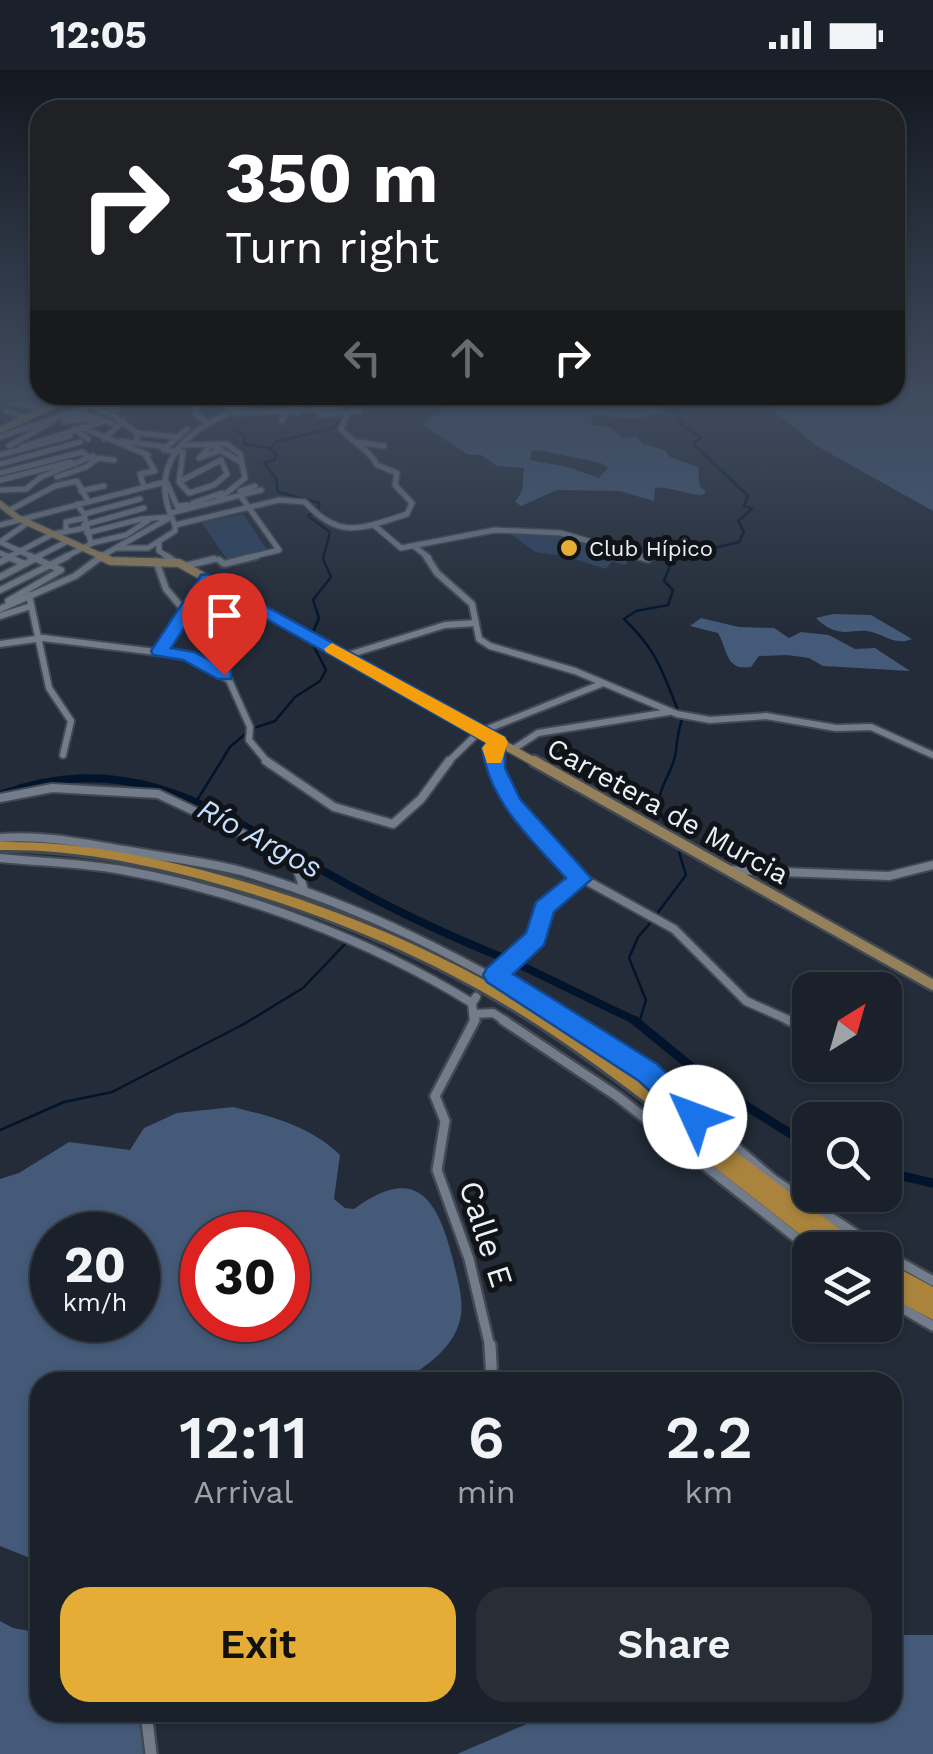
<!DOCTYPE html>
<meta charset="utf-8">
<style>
body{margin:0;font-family:"Work Sans",sans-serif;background:#272e36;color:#f1f3f6;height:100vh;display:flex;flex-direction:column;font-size:38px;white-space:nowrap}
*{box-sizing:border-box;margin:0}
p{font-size:32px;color:#9fa3a8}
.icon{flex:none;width:55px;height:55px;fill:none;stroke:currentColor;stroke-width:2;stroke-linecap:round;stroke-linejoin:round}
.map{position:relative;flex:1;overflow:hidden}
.sheet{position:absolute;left:30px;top:1302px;width:872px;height:350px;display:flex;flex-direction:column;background:#1a212a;border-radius:30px;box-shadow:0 2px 8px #0004,0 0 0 2px #383e47}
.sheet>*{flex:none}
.guide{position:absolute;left:30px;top:30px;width:875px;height:305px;border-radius:30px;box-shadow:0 2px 8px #0004,0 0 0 2px #383e47;background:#202124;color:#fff;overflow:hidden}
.needle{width:65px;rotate:37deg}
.controls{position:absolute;left:792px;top:902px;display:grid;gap:20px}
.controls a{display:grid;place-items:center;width:110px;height:110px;border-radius:20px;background:#1a212a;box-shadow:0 2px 8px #0004,0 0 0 2px #383e47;font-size:50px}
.speed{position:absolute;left:30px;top:1142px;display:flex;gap:20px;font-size:50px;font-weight:700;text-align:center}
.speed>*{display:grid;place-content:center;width:130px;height:130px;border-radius:50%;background:#1a212a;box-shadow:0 2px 8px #0004,0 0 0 2px #383e47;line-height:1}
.speed small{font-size:25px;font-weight:400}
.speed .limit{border:15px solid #d22;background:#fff;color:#111}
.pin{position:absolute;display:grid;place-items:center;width:85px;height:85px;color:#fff;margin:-102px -42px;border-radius:50% 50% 50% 0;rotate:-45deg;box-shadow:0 0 10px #0007}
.pin .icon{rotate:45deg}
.me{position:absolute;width:110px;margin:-55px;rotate:313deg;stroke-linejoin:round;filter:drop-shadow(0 0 8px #0008)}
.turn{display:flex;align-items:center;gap:35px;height:210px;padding:0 30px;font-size:45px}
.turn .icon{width:130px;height:130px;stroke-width:2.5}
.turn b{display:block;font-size:70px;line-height:85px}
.lanes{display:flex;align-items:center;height:95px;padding:0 30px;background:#0003;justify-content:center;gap:50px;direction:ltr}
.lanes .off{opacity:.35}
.eta{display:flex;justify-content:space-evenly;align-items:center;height:170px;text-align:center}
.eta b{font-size:60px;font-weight:600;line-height:70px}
.action{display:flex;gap:20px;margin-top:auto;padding:20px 30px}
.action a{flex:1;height:115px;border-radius:30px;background:#e6ad36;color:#111;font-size:40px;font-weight:600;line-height:115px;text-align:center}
.action a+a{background:#272e36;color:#f1f3f6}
.status{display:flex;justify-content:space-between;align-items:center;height:70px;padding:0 50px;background:#1a212a;direction:ltr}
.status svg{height:28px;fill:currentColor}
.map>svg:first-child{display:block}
</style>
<div class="status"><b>12:05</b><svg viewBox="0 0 49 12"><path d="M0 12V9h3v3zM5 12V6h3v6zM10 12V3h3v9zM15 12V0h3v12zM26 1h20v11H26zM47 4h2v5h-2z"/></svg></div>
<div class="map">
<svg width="933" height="1684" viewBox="0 0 933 1684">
<rect width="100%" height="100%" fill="#232c38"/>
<path fill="#2e4460" d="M243,444L268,481L228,491L202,453Z
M508,462L561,463L633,484L625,495L612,491L606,499L565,486L535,482Z"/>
<path fill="#445a78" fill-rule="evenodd" d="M933,323V441L817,376L754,325Z
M423,325H627L636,332L656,327L664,337L661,342L636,349L596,345L591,349L592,355L610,357L622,368L637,367L643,374L665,380L670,387L698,397L700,417L706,421L703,425C687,425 666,415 655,418L654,431L619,421L557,420L521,436L515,432L522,421L524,398L497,396L481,385L467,384L424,356L425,351L445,340ZM538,380L601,393L608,398L599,408L568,397L530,390L532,381Z
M833,544L871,545L912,569C898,575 889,568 875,563C854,555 841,573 816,548Z
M701,548L739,557L774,558L789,568L801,562L829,565L855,579L875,578L910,601L823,596L809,588L787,585L759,586L751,597C725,601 728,580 718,563L690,556Z
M233,1037C273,1047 310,1056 340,1085L334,1129L345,1138L354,1139C416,1093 438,1129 453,1190C458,1212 467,1237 457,1259C447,1283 422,1299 401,1312H40V1492L0,1476V1109L19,1103L69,1072L130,1080L144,1058L177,1043ZM138,1165V1250H52V1165ZM288,1165V1250H202V1165Z
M0,1551L13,1558L40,1563V1642L148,1643L151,1684H0Z
M893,1565H933V1684H457L552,1643L892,1642Z"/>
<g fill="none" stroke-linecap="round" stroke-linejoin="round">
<path stroke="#02142c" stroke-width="2.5" d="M664,325L661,329L678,337L671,340L682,344L676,348L682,352L679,354L701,367L693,374L748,426L744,436L752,439L738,451L744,461L739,472L673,488L664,511L673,520L668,535L636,541L624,549C657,580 663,603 679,643
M358,339L372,328L396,325
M271,378L276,372L332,358L342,349
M196,732L230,677L251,659L275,651L295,627L320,611L326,600L310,569L319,548L313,530L331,507L323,489L330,462L308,446L319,438V433L278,422L276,408L264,393L274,390L276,384L269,378L244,374L245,367L236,361
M673,764C642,725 672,713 676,681C677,669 678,661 682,649
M656,845L686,805L679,782
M639,953L646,930L629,888L638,867L652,851
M0,1060L64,1032L112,1022L244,954L303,918L345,874"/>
<path stroke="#02142c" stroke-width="8" d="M0,725C132,677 217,741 327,803C385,836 444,864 506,889
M516,893L638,952"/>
<path stroke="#02142c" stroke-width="9" d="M634,950L716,1017L810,1076
M885,1102L933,1113"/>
<defs>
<path id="minor-far4" d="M54,325L70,328
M201,325L195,343L206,352
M226,325V335L233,343
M233,325L250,333
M239,325L291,334
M312,325L315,331L309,334L321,336
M71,327L114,346L137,363V371
M11,333L45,339
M321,336L335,332
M6,341L27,348
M237,343L338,339
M296,343L309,327L304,325
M321,345L359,341
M96,349L63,351L83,343L113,354
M282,351L297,325
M81,357L148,385
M74,359L88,369
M137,363L178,367
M0,367L99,333L117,340
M104,369L123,351
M121,371L166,377
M357,372L384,376
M184,375L227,374L240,384L245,408L218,430
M9,376L53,351
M213,376L239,391
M22,377L102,352
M164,379L187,359
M164,380L183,382L179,412
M0,385L70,366
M199,388L216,382
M199,388L208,379
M221,390L227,404L214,415L189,423L179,412Z
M0,394L80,372
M0,403L82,382L90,388
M57,407L86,397L98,388L114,390
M1,410L70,392L75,394
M167,413L177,436L188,435
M144,417L140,404L155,401L146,386
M0,420L26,419L41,407L93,386
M81,421L104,416
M240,421L255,416
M240,425L279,480L246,488
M193,433L222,423
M8,441L55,416L77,411L88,431
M171,443L261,420
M84,444L140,429
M0,455L161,413
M84,455L144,438
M175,455L279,430L305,432C340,471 363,458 407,444L412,433L395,415L397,403L377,395C370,380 352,372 341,359L347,345
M175,455C137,378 213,345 276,325
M375,456L401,478L495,460L561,463L646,488
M66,462V452L84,448
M87,463L141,449L171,447
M0,472L35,488
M0,472L29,452
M92,473L126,465L149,450
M159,473V481L170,488
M415,477L429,488
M118,478H148L175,461V455
M0,483L12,488
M7,488L53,464L85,458
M35,488L68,471
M63,488L91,474L84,444L77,434
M98,488L171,447"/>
<path id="minor-far3" d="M6,486L25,494
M166,486L174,491
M426,486L437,503L472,534L479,569L490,576L575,601L677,644L710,650L766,646L836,658L871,657L933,685
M637,486L648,489
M219,490L224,494L256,486
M156,491L166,519L183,539V546
M0,492L12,486
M185,496L214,489
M0,507L40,486
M0,520L68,486
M29,525L49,618L71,651L63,685
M8,531L61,500L30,486
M0,539L75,506L102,486
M0,546L31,536
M0,574L43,568L188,586L229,610L250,657L249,670L269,694
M159,581L207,509
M345,586L445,555L476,553
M480,662L601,614
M512,680L538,663L669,642
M446,694L477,664
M495,694L492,678L498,672"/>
<path id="minor-far2" d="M266,691L334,737L393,754L421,729L449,691
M0,728L52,718L158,724L273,778L297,798L304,820
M0,768C45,764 92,775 136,782C170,788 207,792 241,801C364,836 462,889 572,952
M0,788C40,792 82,793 122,800C241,821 370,870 472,933
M728,800L889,806L933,795
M580,807L674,859L746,931L793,952
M489,913L536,868L544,838L581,809C550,775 502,739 494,691
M474,944L493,943L507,952
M474,952L472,933L476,927"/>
<path id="minor-far1" d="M475,950L435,1026L445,1051L437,1100L469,1189L490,1277
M503,950L617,1026L812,1180
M568,950L648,1003L774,1110L880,1180
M788,950L810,960
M885,983L892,986
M668,1016L681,1024
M885,1184L933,1211
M885,1228L933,1256"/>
<path id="minor" d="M490,1275L492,1312
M146,1642L151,1684"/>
<path id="major-far2" d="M0,360L76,325
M0,434L18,448L105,488"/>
<path id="major-far1" d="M100,486L111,491L179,493L538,694"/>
<path id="major" d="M534,691L933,915"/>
<path id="highway" d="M0,772C71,771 140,784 209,802C326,833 439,879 542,944C653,1014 754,1099 861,1174L863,1180H820L662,1056L660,1051L664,1046C621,1013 578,981 533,952C432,887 320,841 204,810C137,792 70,779 0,780Z
M885,1191L933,1217V1250L885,1224Z"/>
</defs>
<use href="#minor-far4" stroke="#424953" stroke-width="8"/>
<use href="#minor-far3" stroke="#424953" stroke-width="10"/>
<use href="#minor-far2" stroke="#424953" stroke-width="12"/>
<use href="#minor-far1" stroke="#424953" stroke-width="14"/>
<use href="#minor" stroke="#424953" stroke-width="16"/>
<use href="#major-far2" stroke="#424953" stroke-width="9"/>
<use href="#major-far1" stroke="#424953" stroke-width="11"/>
<use href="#major" stroke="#424953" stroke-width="15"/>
<use href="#highway" stroke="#424953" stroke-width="6"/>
<use href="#minor-far4" stroke="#727c8a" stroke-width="5"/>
<use href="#minor-far3" stroke="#727c8a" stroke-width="6"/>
<use href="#minor-far2" stroke="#727c8a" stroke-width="8"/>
<use href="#minor-far1" stroke="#727c8a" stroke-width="9"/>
<use href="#minor" stroke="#727c8a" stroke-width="11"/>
<use href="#major-far2" stroke="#94815c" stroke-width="6"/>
<use href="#major-far1" stroke="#94815c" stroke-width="8"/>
<use href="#major" stroke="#94815c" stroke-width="10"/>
<use href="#highway" fill="#aa843d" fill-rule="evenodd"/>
</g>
<linearGradient id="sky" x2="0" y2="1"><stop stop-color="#13181f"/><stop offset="0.58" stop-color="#3f4b5e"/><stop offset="1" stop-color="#3f4b5e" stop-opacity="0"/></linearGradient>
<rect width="933" height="559" fill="url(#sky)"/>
<path fill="#1a73e8" stroke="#114b97" stroke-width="2.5" d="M207,504L505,667V698L520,729L592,809L554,842L544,875L513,904L657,994L705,1038L709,1047L705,1055L695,1059L686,1055L639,1011L487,912L483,905L487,898L526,863L536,832L566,808C531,769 490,733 482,678L486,673L210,517L171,578L194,582L231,601V609H218L183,590L153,585L151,581L201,505Z"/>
<path fill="#f59e0b" d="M332,573L505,667L508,672L501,693H487L482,678L486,673L326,582L324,579Z"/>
<circle fill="#e6ad36" stroke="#101419" stroke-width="4" cx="569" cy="478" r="10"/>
<g text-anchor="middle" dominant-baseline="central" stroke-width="10" stroke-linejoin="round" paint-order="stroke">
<g font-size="22" fill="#ebf1f9" stroke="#101419" text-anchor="start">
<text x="589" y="478">Club Hípico</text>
</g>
<g font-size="28" fill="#ebf1f9" stroke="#101419">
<text transform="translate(668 741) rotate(29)">Carretera de Murcia</text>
</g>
<g font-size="30" font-style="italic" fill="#c7dfff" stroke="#101419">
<text transform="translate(260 768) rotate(28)">Río Argos</text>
</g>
<g font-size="32" fill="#ebf1f9" stroke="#101419">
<text transform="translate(486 1164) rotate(72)">Calle E</text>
</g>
</g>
</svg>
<div class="controls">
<a><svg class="needle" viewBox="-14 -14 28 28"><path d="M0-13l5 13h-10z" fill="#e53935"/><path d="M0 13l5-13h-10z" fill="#9fa3a8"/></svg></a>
<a><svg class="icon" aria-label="search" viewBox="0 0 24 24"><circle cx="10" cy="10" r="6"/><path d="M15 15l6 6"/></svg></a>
<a><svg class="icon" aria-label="layers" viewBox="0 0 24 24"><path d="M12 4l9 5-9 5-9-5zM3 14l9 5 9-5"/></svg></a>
</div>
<div class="speed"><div>20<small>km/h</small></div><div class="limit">30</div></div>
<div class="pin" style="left:224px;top:605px;background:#d93025"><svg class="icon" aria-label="arrive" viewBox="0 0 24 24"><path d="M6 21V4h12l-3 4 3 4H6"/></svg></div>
<svg class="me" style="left:695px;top:1047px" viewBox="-20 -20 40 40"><circle r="19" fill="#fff"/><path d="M0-13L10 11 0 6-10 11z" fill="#1a73e8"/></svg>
<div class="guide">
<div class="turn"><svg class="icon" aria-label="right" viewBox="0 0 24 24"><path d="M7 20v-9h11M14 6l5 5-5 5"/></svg><div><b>350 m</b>Turn right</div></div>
<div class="lanes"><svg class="icon off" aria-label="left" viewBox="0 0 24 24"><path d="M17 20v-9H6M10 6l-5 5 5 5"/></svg><svg class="icon off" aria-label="ahead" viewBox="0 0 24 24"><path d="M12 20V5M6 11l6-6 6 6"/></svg><svg class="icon" aria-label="right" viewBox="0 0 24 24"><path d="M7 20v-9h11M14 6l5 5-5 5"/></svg></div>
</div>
<section class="sheet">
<div class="eta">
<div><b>12:11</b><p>Arrival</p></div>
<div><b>6</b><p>min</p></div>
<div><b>2.2</b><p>km</p></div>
</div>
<div class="action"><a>Exit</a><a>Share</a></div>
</section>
</div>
